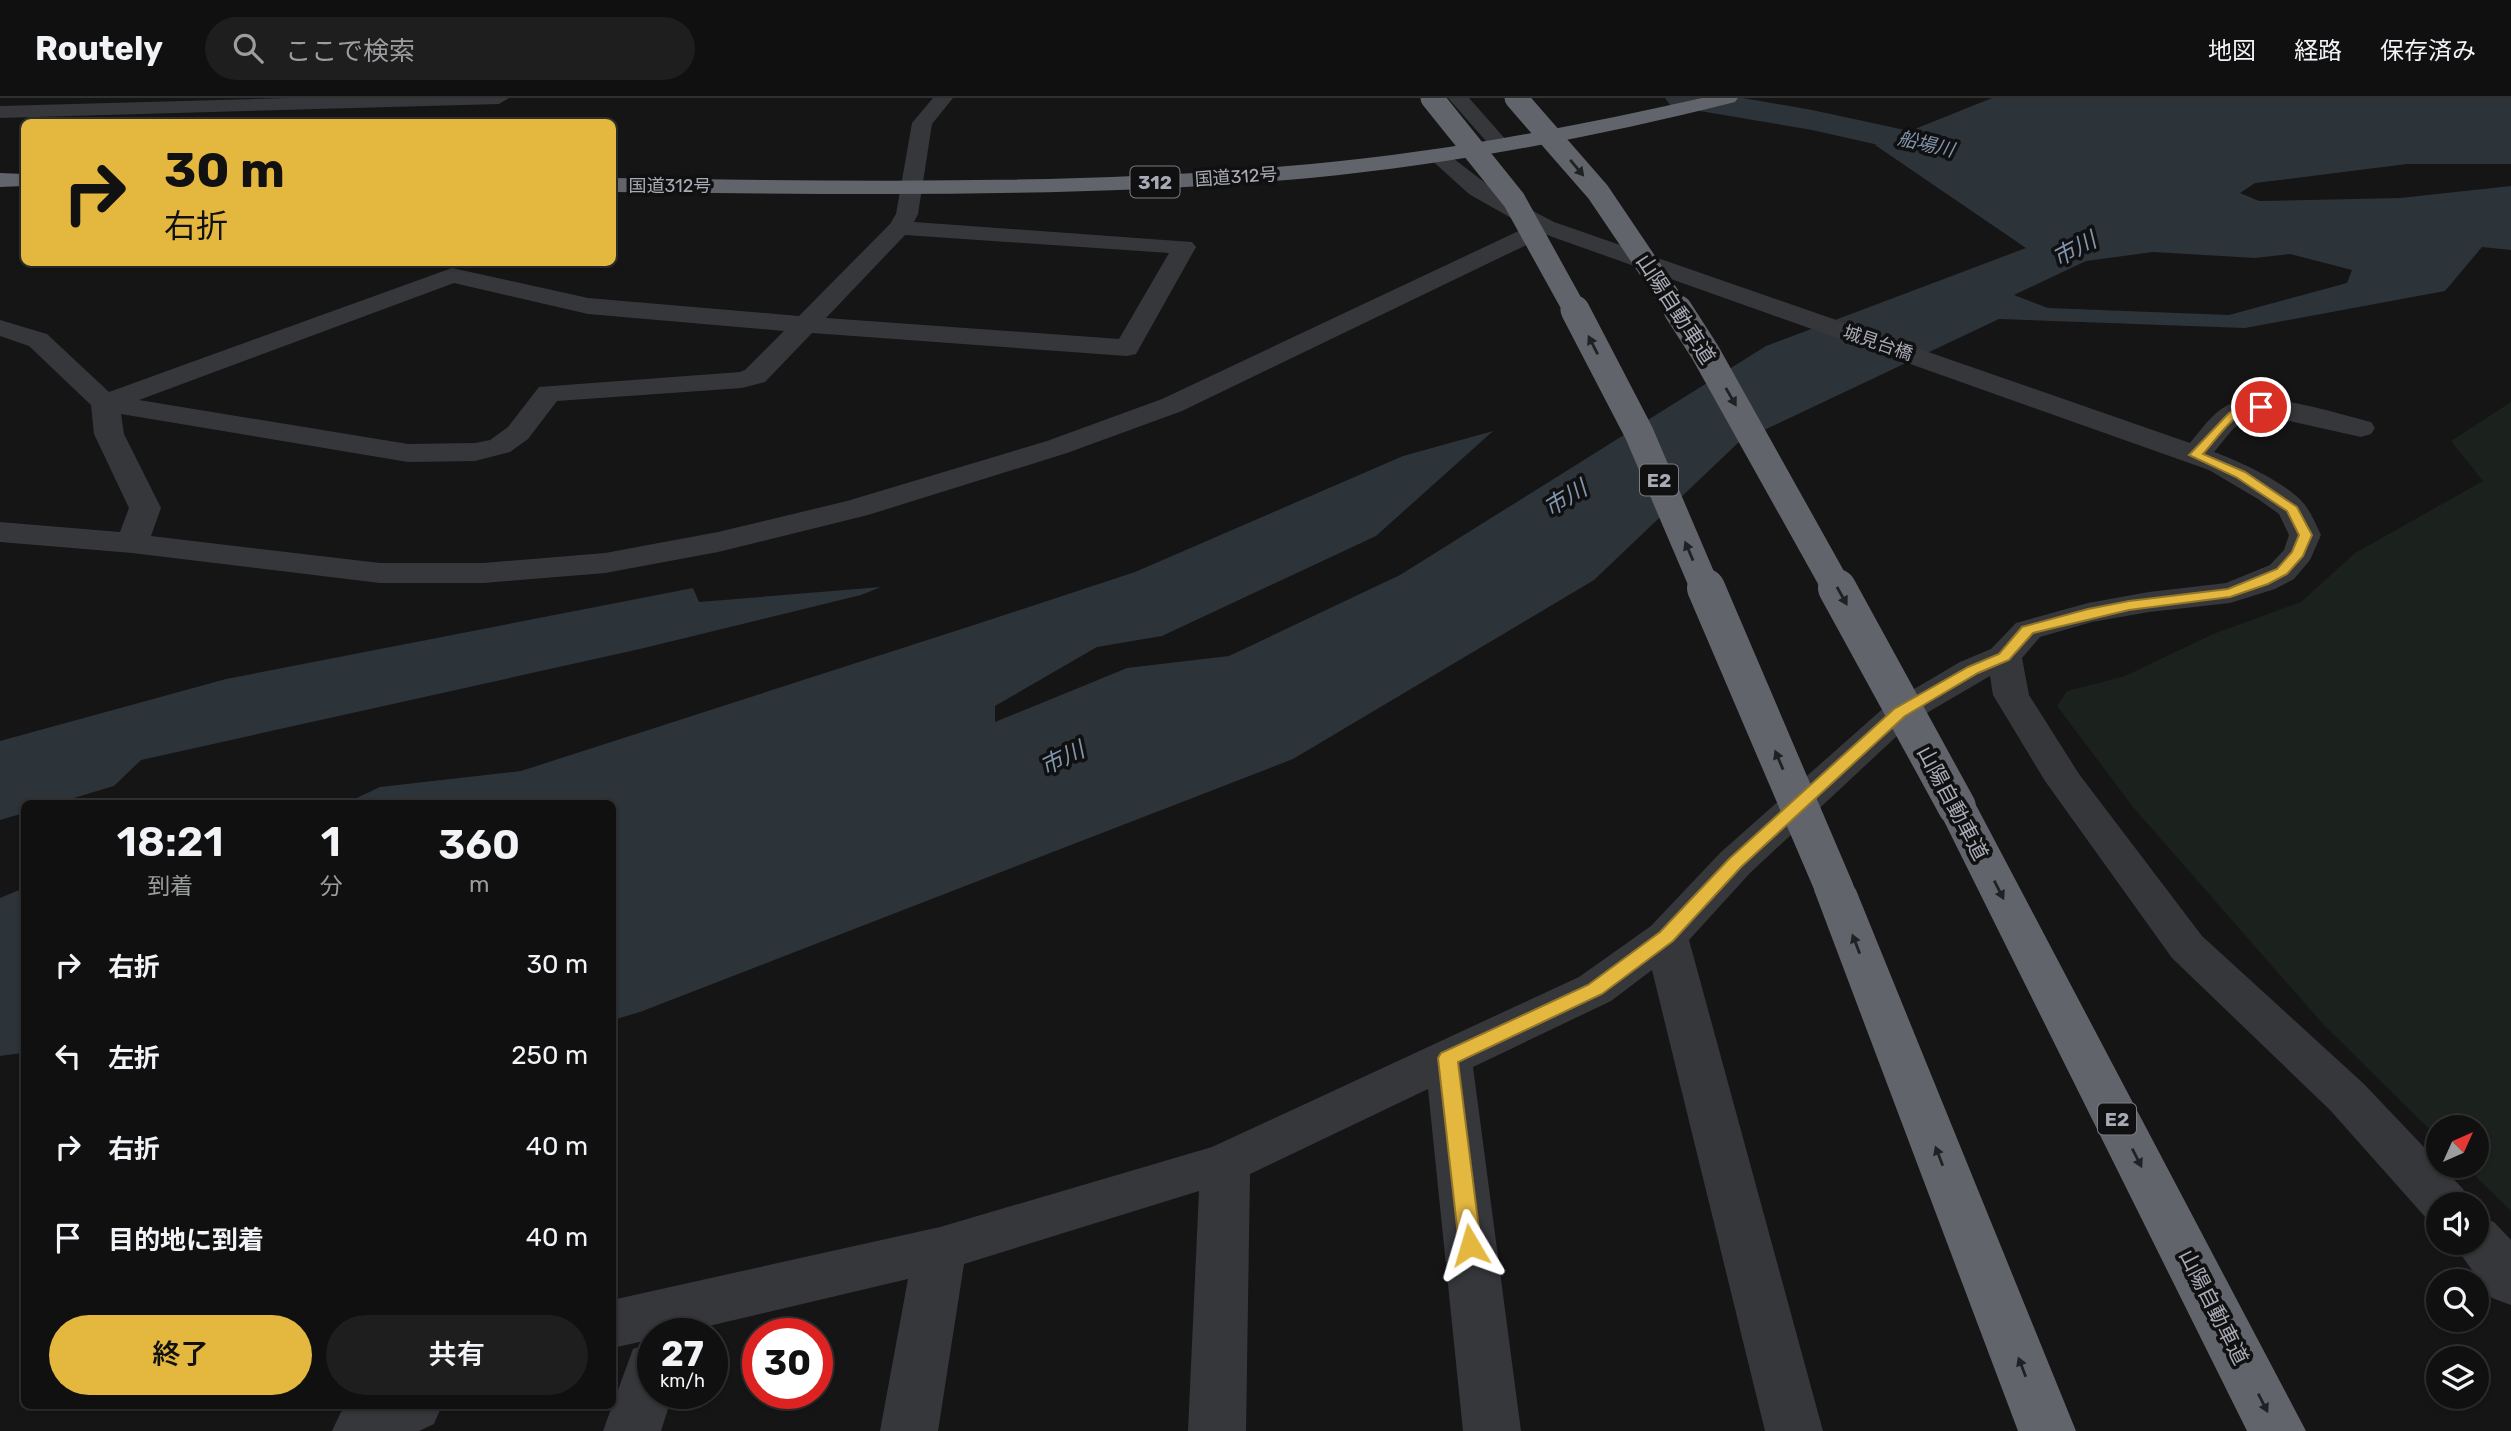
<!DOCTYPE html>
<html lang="ja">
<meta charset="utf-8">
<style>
body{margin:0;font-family:Rubik,"Noto Sans JP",sans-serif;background:#1e1e1e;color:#f1f3f6;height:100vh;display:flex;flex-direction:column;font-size:26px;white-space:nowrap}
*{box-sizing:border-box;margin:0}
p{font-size:23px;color:#9c9d9f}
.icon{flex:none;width:38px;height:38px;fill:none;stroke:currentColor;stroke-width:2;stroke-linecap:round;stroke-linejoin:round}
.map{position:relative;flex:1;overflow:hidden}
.details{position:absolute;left:21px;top:702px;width:595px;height:609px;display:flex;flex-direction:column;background:#101010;border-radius:10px;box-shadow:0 2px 5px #0004,0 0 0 2px #303030}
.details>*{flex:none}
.guide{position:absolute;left:21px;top:21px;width:595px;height:147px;border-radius:10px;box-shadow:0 2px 5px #0004,0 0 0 2px #303030;background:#e4b73f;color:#111;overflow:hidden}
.needle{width:46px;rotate:45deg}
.controls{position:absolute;left:2426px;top:1017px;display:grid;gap:14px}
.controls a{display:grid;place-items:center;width:63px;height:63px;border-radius:50%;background:#101010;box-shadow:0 2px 5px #0004,0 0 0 2px #303030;font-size:35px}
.speed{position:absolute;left:637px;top:1220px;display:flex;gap:14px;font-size:35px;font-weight:700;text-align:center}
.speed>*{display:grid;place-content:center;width:91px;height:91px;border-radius:50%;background:#101010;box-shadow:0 2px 5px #0004,0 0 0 2px #303030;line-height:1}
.speed small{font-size:18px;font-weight:400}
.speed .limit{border:10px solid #d22;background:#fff;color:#111}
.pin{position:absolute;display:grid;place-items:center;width:60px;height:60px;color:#fff;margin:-30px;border:4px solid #fff;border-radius:50%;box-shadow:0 2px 7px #0007}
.me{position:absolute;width:77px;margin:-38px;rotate:353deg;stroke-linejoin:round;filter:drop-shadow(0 0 5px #0008)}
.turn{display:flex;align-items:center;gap:24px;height:147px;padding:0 28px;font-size:32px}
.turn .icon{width:91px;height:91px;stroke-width:2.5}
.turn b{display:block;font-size:49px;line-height:60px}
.eta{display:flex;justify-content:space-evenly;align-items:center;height:119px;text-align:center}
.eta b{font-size:42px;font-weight:600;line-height:49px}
.action{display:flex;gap:14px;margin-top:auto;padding:14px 28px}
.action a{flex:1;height:80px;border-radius:42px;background:#e4b73f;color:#111;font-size:28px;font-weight:600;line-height:80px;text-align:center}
.action a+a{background:#1e1e1e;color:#f1f3f6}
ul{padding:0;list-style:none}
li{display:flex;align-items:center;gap:21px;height:91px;padding:0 28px}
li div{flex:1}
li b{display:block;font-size:26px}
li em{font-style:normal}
header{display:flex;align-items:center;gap:42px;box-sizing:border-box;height:98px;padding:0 35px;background:#101010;border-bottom:2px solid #303030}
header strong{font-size:33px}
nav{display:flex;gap:38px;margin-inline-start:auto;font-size:24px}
.search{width:490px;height:63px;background:#1e1e1e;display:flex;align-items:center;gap:18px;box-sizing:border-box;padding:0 24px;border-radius:38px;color:#9c9d9f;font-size:26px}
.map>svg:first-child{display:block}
</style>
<header>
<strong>Routely</strong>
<div class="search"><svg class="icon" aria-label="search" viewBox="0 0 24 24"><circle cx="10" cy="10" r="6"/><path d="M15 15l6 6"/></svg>ここで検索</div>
<nav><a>地図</a><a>経路</a><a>保存済み</a></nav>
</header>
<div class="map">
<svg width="2511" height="1333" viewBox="0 0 2511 1333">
<rect width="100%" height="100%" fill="#151516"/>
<path fill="#1b211c" d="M2511,304V1113L2465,1068H2476V1029H2438V1040L2322,925L2133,709L2057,608L2067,593L2125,578L2213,536L2301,504L2355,455L2483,383L2451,343Z"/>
<path fill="#2c3339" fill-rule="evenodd" d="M1992,0H2511V66H2407L2255,85L2240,95L2259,103L2400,100L2511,88V152L2482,149L2445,193L2245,230L1999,221L1739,344L1594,482L1293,661L640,914L613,922L612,705H346L380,689L521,673L977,526L1135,474L1403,358L1493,333L1376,438L1162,538L1097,549L995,608V624L1127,570L1229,558L1400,477L1766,248L2026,150L1875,47ZM2153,154L2255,160L2290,156L2352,172L2347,185L2229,217L2048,210L2014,197L2086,163Z
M881,489L861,497L640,551L141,662L114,688L57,705H24V715L0,722V643L226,581L693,490L699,504Z
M24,790V958L22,955L0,958V800Z"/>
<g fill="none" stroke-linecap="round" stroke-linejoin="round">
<path fill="#2c3339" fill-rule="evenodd" d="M1665,0H1743L1812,12L1998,52L2003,60L1998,68L1985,71L1812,32L1682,10L1670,7Z"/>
<path fill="#36373b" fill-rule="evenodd" d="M288,0H509L499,6L0,20V8Z
M933,0H953L932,26L918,116L914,124L1192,144L1196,149L1136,256L1127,258L812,235L765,284L742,290L557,303L528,341L510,354L475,363L408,364L121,316L124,336L161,410L151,438L380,465H484L605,455L718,434L847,403L1047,343L1162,301L1527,129L1469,96L1427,58L1431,54H1445L1497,94L1554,124L2190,345C2202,331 2215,311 2233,305C2268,292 2335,315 2371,324L2375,330L2371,336L2361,339L2281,321L2250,318L2233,331L2214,354C2239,363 2289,386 2305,407C2312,416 2316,427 2321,437L2310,462L2294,481L2275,491L2230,505L2149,514L2092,524L2040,539L2022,560L2029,597L2079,676L2202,838L2364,986L2438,1064V1068H2441L2463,1091L2470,1106H2438V1125L2427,1121L2330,1012L2172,860L2045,683L1993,597L1990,578L1913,623L1750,775L1689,842L1823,1333H1765L1652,872L1611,903L1473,969L1521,1333H1463L1428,991L1250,1076L1246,1333H1188L1199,1093L964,1166L938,1333H880L908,1181L675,1236H653V1241L612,1250V1202L940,1129L1212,1049L1579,879L1651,828L1720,755L1887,607L1960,564L1991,551L2016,525L2088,505L2149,494L2226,485L2270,467L2284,452L2289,437L2279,416L2258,401L2209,372L1547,137L1182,313L1067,355L868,417L718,454L605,475L484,485H380L132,455L0,444V424L120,434L129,410L94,336L91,307L29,248L0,238V222L47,236L109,294L452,170L588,200L799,218L890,126L896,116L912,25ZM905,137L1169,155L1119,241L826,220ZM454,185L588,216L784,233L745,272L740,274L539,289L508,329L490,342L475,345L408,346L139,302Z
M1448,0H1469L1507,43L1510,47L1507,51H1493Z
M2476,1118L2494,1124L2511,1142V1207L2492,1200L2452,1144H2476Z
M653,1244V1295H673L661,1333H603L633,1251Z
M355,1307H442L434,1326L419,1333H332L341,1314Z"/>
<path fill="#62646c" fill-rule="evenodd" d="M1702,0H1738L1735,4C1596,39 1453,66 1310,80C1078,101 845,96 612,94V80C845,83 1079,88 1311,66C1443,54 1573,29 1702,0Z
M0,75L24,76V88L0,89Z
M1957,696L1971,700L1977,709L2306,1333H2247L1937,709L1943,700Z
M1835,778L1850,782L1856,792L2076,1333H2018L1814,792L1820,782Z"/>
<path stroke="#62646c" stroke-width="23" d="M1432,0L1514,102L1576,214
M1516,0L1598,94L1679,214"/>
<path stroke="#62646c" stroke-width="29" d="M1575,212L1639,335L1706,492
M1678,212L1705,254L1838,492"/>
<path stroke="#62646c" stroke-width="38" d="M1706,490L1835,792
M1837,490L1957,709"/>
</g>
<defs><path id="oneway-solid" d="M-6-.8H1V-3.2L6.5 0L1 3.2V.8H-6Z" transform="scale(1.75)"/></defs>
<g fill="#202123">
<use href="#oneway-solid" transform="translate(1577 70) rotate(50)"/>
<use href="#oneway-solid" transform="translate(1593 247) rotate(-117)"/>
<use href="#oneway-solid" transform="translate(1731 299) rotate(60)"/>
<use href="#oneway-solid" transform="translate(1689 453) rotate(-113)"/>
<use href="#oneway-solid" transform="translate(1842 498) rotate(61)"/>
<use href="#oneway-solid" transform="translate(1779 662) rotate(-113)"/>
<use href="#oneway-solid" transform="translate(1999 792) rotate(63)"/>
<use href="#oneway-solid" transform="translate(1856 846) rotate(-111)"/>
<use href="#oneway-solid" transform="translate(1939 1058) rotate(-111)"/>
<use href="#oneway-solid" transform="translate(2137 1060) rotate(63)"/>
<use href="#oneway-solid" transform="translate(2022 1269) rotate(-111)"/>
<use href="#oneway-solid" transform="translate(2263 1305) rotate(63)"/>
</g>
<path fill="#e4b73f" stroke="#947729" stroke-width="2" d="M2244,306H2261L2267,309C2260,314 2253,311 2245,314C2229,321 2215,343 2203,356L2245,374L2297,409L2312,437L2303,458L2287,476L2268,486L2230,499L2129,512L2033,535L2009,562L1978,575L1905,618L1741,769L1673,843L1602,896L1458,964L1481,1147L1477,1153L1470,1156L1462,1153L1459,1147L1438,960L1441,955L1588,887L1660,834L1729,761L1894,611L1968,569L1999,556L2022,529L2088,511L2129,503L2228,491L2277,471L2292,454L2299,437L2287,413L2236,379L2189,357L2229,315Z"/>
<g text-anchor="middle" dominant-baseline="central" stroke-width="7" stroke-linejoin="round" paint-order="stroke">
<g font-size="18" fill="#a8abb6" stroke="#101011">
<text transform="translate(1236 79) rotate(-4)">国道312号</text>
<text x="670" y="88">国道312号</text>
<text transform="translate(1878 245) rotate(19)">城見台橋</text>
</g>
<g font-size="19" font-style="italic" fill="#8196ae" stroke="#101011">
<text transform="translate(1926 46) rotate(13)">船場川</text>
</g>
<g fill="#101011" stroke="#7a7c84" stroke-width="2">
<rect x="1130.5" y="68.5" width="49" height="31" rx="5"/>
<rect x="1640" y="366.5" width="38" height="31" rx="5"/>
<rect x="2098" y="1005.5" width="38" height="31" rx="5"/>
</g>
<g font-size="19" font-weight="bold" fill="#a8abb6">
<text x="1155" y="84">312</text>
<text x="1659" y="382">E2</text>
<text x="2117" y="1021">E2</text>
</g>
<g font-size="21" fill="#a8abb6" stroke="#101011">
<text transform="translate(1676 211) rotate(57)">山陽自動車道</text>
<text transform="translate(1953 705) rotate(62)">山陽自動車道</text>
<text transform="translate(2214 1209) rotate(63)">山陽自動車道</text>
</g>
<g font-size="23" font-style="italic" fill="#8196ae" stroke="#101011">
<text transform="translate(2074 151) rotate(-28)">市川</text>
<text transform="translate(1565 400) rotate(-31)">市川</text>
<text transform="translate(1062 660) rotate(-26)">市川</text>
</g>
</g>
</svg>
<div class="controls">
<a><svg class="needle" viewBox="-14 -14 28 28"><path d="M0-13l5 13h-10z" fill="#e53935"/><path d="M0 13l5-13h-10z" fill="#9c9d9f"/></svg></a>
<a><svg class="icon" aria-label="sound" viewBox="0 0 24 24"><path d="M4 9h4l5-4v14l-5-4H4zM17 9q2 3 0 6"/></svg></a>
<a><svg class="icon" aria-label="search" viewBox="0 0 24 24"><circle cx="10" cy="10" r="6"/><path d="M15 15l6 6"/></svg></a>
<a><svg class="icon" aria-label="layers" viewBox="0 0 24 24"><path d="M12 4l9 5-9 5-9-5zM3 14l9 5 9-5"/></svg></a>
</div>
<div class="speed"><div>27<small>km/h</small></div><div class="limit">30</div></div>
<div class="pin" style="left:2261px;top:309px;background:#d93025"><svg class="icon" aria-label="arrive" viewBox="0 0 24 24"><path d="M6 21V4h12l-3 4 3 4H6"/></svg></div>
<svg class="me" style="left:1470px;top:1147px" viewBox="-20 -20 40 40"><path d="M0-17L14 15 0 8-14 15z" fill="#e4b73f" stroke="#fff" stroke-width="4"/></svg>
<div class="guide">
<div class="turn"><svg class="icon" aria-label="right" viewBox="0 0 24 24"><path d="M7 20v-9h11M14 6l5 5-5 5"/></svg><div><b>30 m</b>右折</div></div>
</div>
<section class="details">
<div class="eta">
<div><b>18:21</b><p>到着</p></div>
<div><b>1</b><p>分</p></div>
<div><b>360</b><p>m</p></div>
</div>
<ul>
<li><svg class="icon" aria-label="right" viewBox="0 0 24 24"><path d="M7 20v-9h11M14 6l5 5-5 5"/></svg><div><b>右折</b></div><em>30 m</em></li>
<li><svg class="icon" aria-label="left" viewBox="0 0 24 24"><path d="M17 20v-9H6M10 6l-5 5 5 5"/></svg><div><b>左折</b></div><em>250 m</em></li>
<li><svg class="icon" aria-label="right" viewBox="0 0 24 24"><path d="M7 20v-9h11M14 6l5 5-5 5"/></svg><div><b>右折</b></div><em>40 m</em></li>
<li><svg class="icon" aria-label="arrive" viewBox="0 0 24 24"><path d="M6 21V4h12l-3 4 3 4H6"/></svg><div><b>目的地に到着</b></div><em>40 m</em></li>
</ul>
<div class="action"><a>終了</a><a>共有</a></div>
</section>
</div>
